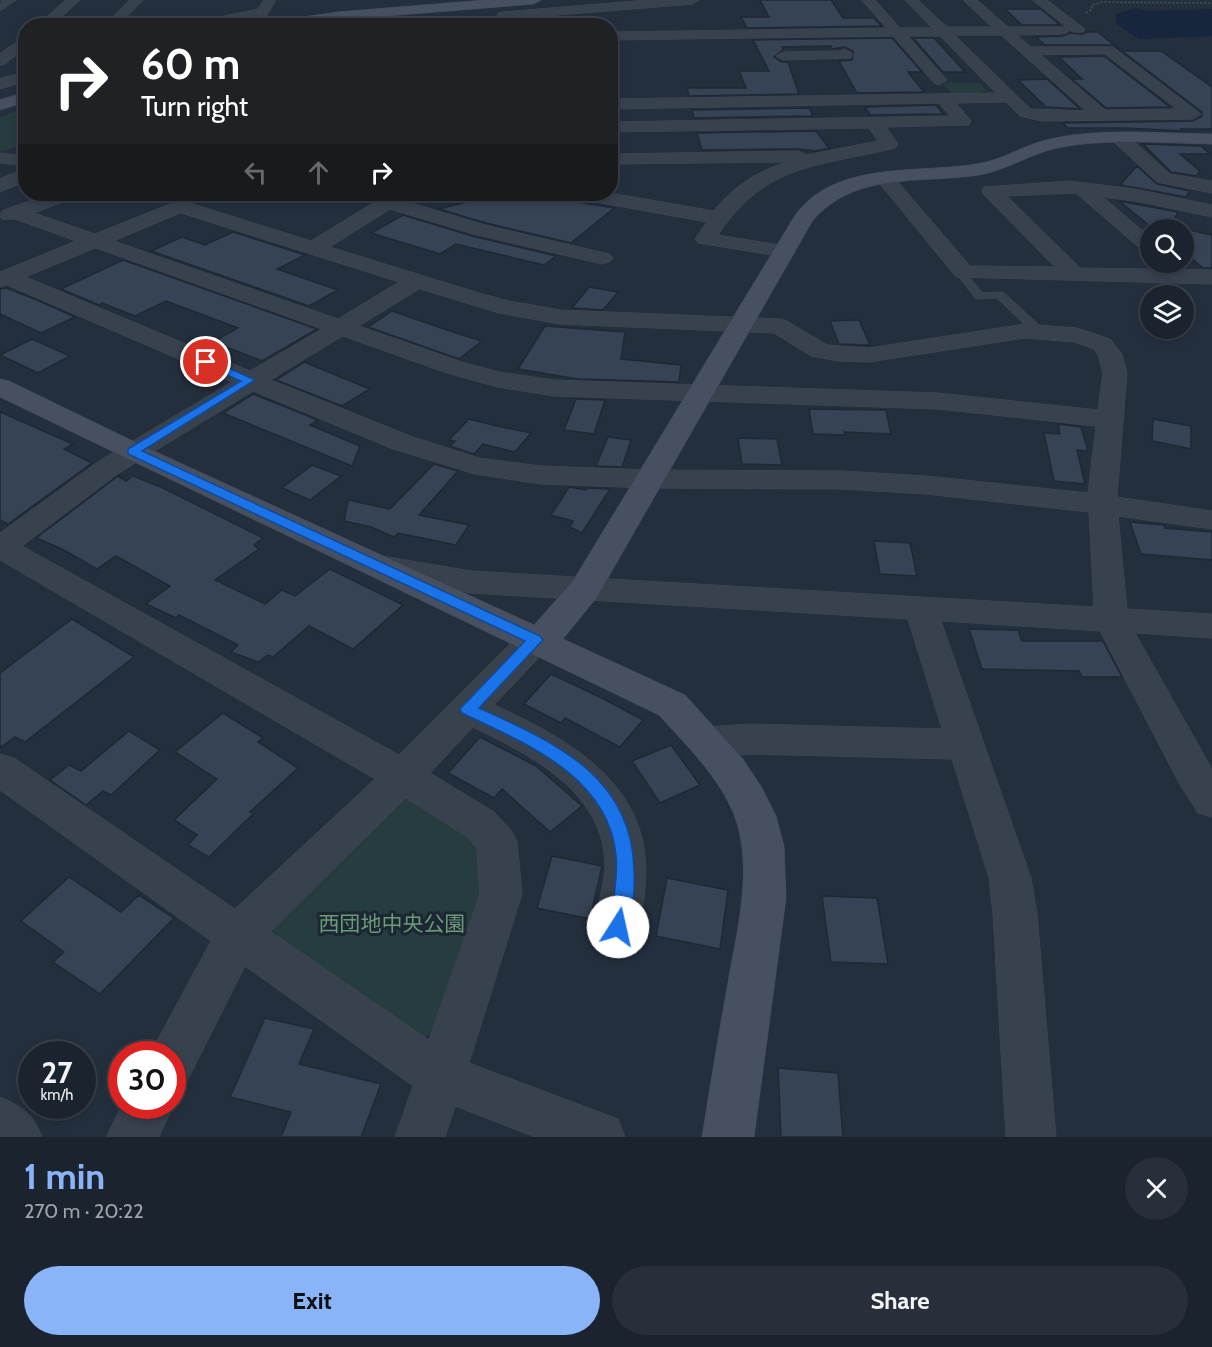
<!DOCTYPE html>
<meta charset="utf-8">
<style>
body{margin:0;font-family:Cabin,"Noto Sans JP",sans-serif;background:#282f3a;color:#f1f3f6;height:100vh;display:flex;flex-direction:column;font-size:22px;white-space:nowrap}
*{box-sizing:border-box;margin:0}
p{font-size:20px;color:#a0a4aa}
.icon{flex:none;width:33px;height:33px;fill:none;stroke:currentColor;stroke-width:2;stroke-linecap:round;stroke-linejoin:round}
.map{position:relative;height:1137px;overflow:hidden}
.panel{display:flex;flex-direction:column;background:#1b232e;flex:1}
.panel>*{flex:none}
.banner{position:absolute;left:18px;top:18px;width:600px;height:183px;border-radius:24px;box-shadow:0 3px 9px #0003,0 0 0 2px #39404a;background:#202124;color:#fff;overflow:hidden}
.controls{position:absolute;left:1140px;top:219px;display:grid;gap:12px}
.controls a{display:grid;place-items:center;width:54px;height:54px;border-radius:50%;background:#1b232e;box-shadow:0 3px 9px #0003,0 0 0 2px #39404a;font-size:30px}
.speed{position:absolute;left:18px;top:1041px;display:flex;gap:12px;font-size:30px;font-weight:700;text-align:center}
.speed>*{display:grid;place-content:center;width:78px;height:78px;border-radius:50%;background:#1b232e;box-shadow:0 3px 9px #0003,0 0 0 2px #39404a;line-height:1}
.speed small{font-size:15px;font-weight:400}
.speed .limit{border:9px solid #d22;background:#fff;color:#111}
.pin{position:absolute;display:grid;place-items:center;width:51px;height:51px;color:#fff;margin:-26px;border:3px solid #fff;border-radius:50%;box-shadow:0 2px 6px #0007}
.me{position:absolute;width:66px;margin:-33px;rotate:10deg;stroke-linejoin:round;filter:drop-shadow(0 0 4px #0008)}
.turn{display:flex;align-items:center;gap:21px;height:126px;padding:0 24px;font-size:27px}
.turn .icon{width:78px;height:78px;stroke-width:2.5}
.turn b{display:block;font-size:42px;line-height:51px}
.lanes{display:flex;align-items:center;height:57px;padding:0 24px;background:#0003;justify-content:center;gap:30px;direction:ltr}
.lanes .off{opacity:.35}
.round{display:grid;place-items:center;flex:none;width:63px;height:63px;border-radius:32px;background:#282f3a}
.summary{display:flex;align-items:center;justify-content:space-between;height:102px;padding:0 24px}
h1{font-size:36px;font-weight:800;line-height:45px;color:#8ab4f8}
.action{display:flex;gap:12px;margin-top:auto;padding:12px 24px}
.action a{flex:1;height:69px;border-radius:36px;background:#8ab4f8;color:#111;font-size:24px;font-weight:800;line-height:69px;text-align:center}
.action a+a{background:#282f3a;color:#f1f3f6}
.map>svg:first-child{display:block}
</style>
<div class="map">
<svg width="1212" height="1137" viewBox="0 0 1212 1137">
<rect width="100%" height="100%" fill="#242f3e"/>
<path fill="#263c3f" d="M942,83H980L986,90L979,93H951Z
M25,108V143L0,152V117Z
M418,799L484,849L487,875L438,1030L419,1040L277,943L274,928L397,800Z"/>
<path fill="#17263c" d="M1135,8L1148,11L1212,9V36L1139,39L1116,24V14Z"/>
<path fill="#364354" stroke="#1f2835" stroke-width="1.5" d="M760,0H831L843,18H874L881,26L747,28L741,17H769Z
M1005,9H1041L1060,25H1022Z
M1086,32H1098L1121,51L1113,45H1045L1036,37L1062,36L1070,33L1083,34Z
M892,38L922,72H908L924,92L857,93L839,61L852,60L853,51L844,47L832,49L831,46L782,47L783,50L774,57L782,62H788L799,94L689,96L687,88H746L739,71H769L753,40Z
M913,38H934L965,72H943Z
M1122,51H1161L1212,87V129H1181L1183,131L1125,128H1068L1062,123L1193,121L1202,116V112Z
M1104,56L1170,107L1106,108L1072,79H1082L1059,57Z
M1047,79L1080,109L1046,107L1018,80Z
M936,105L943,114L870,115L865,107Z
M809,108L813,116L694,118L692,110Z
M816,131L829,148L816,151L798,149L702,150L697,133Z
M1143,144L1201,146L1210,154H1180L1200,171L1197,176L1171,172Z
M1137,166L1157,184L1190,191L1186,197L1120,185Z
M490,194H531L614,208L571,243L486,223L439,209L486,197Z
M1119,201L1178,212L1171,226L1212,235V268H1203L1184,252V230H1155Z
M403,215L472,236L556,256L544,265L456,244L440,254L371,233Z
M233,232L305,255L277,269L338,290L309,306L151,251L182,237L205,245Z
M123,260L317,329L262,361L213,342L238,328L166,301L135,316L102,303L99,305L61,289Z
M589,287L618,292L603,310L572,308Z
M6,288L37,300L75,317L41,333L0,314V289Z
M392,311L456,333L482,341L459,359L368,327Z
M859,320L870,345L839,344L830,321Z
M545,326L625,332L621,359L681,365L679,382L578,379L518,369Z
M32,339L70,356L38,373L0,355Z
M304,362L370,389L342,406L276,380Z
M253,394L318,420L310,425L360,446L352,466L223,413Z
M576,399L605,400L594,434L564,430Z
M809,409L886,410L891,434L844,432L845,435L813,434Z
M0,412L73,444L64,449L92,463L8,524L0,520Z
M469,419L497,426L531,433L515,452L483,444L474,454L450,446L455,441L449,440Z
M1153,419L1191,426V449L1152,441Z
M1058,424L1081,427L1088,451L1077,450L1085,484L1054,481L1044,433L1060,434Z
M608,437L631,440L622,467L596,466Z
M738,438L777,439L782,465L742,464Z
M434,464L458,471L419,515L469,525L456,545L398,533L394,537L371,527L344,521L348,500L390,509Z
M312,465L341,476L310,500L282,488Z
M118,476L126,481L133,476L161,487L263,538L254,545L259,549L215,580L265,604L282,590L295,596L330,569L403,605L353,649L309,626L273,657L268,655L258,662L231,652L238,645L179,615L176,618L146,604L170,586L116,556L97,569L62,549L36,538Z
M569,487L586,490L587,488L610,489L582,533L570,527L573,521L551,515Z
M1130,522L1164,525L1165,528L1212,532V560L1141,554Z
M874,541L910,543L917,576L880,574Z
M72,619L134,657L25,742L15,737L0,748V673Z
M969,629L1018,630L1022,641H1103L1122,677H1082L1079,671L982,669Z
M551,674L602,698L643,720L620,747L565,718L561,723L524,704Z
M223,713L263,738L258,742L298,768L250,812L253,814L209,857L188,845L197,835L174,820L217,779L175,752Z
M129,731L160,750L111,795L103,791L86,805L50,780L69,765L81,771Z
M480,737L536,766L582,806L550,832L502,789L494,798L448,773Z
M671,745L700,785L660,803L632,761Z
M552,856L602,866L590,919L537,908Z
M69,877L121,912L139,895L174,918L100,994L53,962L64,952L21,921Z
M667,878L728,890L720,949L656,936Z
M822,896L877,898L888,964L831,962Z
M265,1018L314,1029L299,1064L381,1084L361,1137H281L291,1112L230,1097Z
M778,1068L838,1073L843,1137H781Z"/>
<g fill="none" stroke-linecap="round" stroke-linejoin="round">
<defs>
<path id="lane" d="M964,269L968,270V276L983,293L1003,292L1037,323L1043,331L1041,333H1033L997,298L976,299L958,276L960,270Z"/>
<path id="street" d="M2,0H16L0,11Z
M66,0H80L52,26H37Z
M130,0H143L118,26H104Z
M264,0H276L267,15L217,26H190L196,22L258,9Z
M648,0H699L693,4L509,19V26H468L474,22L496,20L498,13L503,12Z
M862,0H875L900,28H932L905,0H918L947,27H992L963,0H977L1008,27H1067L1069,30L1067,33L1062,34L1017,35L1031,47H1113L1201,114L1193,119L1042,121L1020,116L1006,102L956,103L971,121L969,125L886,127L898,144L895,148C818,167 767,162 718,235L791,247L794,251L791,255L784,257L698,243L695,239L707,222L579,199L578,194L610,193L714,211C732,187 758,171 786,162L610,164V154L798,151L806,155L878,141L869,128L610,132V122L950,116L939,103L610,109V99L996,93L940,36H908L947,80L939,85L934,83L893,36L610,40V32L886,28ZM955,35H1001L1086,111L1031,109ZM1105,54L1177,109L1105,110L1041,55Z
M1033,0H1047L1085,29L1083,32H1073Z
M26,36V47L5,64L0,65V54Z
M845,49L852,53L851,58L783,60L776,56L783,52L839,51Z
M26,72V81L0,89V79Z
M1120,133L1126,134L1170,174L1212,181V193L1157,182L1114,142L1111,138L1114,134Z
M0,153L26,156V166L0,163Z
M26,169V181L0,192V179Z
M885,173L892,175L970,266L1055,267L984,195L982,191L984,187L1069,181L1135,189L1212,205V217L1135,201L1103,197L1150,237V253L1143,251L1076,193L1007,196L1080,268L1212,270V284L956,277L876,179L878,175Z
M50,194H75L73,198L34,213L95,234L180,200L311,241L381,198L388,196L485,225L609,254L613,258L609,262L602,264L473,234L390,209L330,247L479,293L509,301L560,310L779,319L787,321L827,345L869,348L1025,324L1077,328L1110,339L1122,354L1127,373L1117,497L1212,511V529L1118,516L1127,609L1212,614V638L1135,633L1212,769V817L1198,813L1179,783L1100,631L941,621L1031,878L1037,914L1056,1137H1006L993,914L989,878L952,759L749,754L707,757L694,752L688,742L694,732L707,727L749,724L942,729L908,619L471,593L382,576L371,573L366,566L371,559L382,556L471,571L1094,607L1089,512L926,494L842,489L649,488L541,484L475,474L393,449L253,391L119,473L22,546L399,755L523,631L535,628L547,631L552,640L547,649L494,705C573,741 655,787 645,888C643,907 641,924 633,941L618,947L603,941C601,937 598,933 597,929C594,918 604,884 605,870C607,793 532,756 473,727L430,773L494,812L511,830L517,842L522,894L469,1063L618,1119L625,1137H535L455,1106L445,1137H395L413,1086L245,966L189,1077L172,1084V1054H150L211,941L0,790V754L14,758L235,909L375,779L0,560V533L99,461L232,382L7,285L0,287V272L76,241L15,219H2L0,216L2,211ZM181,213L399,282L338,319L114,241ZM96,248L322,329L250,371L26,277ZM420,289L499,313L560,324L774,333L811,356L839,361L869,362L1025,338L1074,342L1094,349L1098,355L1103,373L1098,410L938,393L554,380L499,372L462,362L359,326ZM343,336L444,372L497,387L554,396L938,409L1096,426L1088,493L926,476L842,471L649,470L541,466L479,458L413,437L271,380ZM406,798L466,836L477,848L480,894L429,1040L271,932Z
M0,1097C23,1107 33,1114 42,1137H0Z
M122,1105H172L173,1106L159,1137H107Z"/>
<path id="secondary" d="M485,0H541L534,4L338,20L300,26H260L267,22L338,12Z
M26,92V102L0,110V100Z
M1134,132L1212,134V144C1161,143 1108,138 1057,148C1030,154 1007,170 979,175C920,184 857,171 813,220L597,597L563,639L685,695L743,759L762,788L776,816L784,846L786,898L754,1137H702C710,1087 718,1038 727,988C736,934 754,871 735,817C720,778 687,746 659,715L0,397V379L9,381L143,446L534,625L573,581L794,217C835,158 921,175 982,163C1002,159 1020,148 1039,142C1069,133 1102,132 1134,132Z"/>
</defs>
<use href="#lane" stroke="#414a57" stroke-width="1"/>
<use href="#street" stroke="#414a57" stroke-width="1"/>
<use href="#secondary" stroke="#414a57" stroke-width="1"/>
<path stroke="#3f5557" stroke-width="1.5" stroke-dasharray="2 2" stroke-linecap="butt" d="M1086,13L1092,9V5L1102,2L1212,3"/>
<use href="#lane" fill="#38414e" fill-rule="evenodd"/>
<use href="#street" fill="#38414e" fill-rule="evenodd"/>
<use href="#secondary" fill="#465061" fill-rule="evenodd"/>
</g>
<path fill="#1a73e8" stroke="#114b97" stroke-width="1.5" d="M206,358L255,380L142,451L540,636L543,640L540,643L479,708C553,742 632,775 634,870C635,890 633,915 624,934L618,936L611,934L608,927C613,903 618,880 616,855C608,775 524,743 462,713L460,709L525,641L128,454V449L241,381L202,364V359Z"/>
<g text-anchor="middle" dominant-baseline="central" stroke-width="6" stroke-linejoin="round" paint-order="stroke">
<g font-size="21" fill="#6b9a76" stroke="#1d2633">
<text x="392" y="923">西団地中央公園</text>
</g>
</g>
</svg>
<div class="controls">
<a><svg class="icon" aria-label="search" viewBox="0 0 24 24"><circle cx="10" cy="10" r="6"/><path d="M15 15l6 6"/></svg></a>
<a><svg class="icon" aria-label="layers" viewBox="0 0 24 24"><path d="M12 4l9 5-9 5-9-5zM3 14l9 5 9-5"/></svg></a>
</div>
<div class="speed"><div>27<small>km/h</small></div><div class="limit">30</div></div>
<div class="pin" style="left:206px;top:362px;background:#d93025"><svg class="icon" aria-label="arrive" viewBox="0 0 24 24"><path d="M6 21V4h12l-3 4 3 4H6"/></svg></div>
<svg class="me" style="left:618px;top:927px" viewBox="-20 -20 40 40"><circle r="19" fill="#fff"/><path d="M0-13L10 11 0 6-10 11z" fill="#1a73e8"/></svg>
<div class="banner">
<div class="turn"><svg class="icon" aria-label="right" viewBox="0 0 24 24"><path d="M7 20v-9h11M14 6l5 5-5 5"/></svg><div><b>60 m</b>Turn right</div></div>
<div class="lanes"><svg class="icon off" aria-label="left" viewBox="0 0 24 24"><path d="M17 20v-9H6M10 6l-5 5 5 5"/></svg><svg class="icon off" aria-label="ahead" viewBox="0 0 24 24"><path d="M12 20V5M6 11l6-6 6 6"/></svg><svg class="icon" aria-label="right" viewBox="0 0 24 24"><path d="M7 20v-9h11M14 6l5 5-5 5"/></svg></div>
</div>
</div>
<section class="panel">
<div class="summary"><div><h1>1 min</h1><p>270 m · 20:22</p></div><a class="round"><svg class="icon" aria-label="close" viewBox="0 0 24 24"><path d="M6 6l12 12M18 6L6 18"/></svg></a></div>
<div class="action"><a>Exit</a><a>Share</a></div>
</section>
